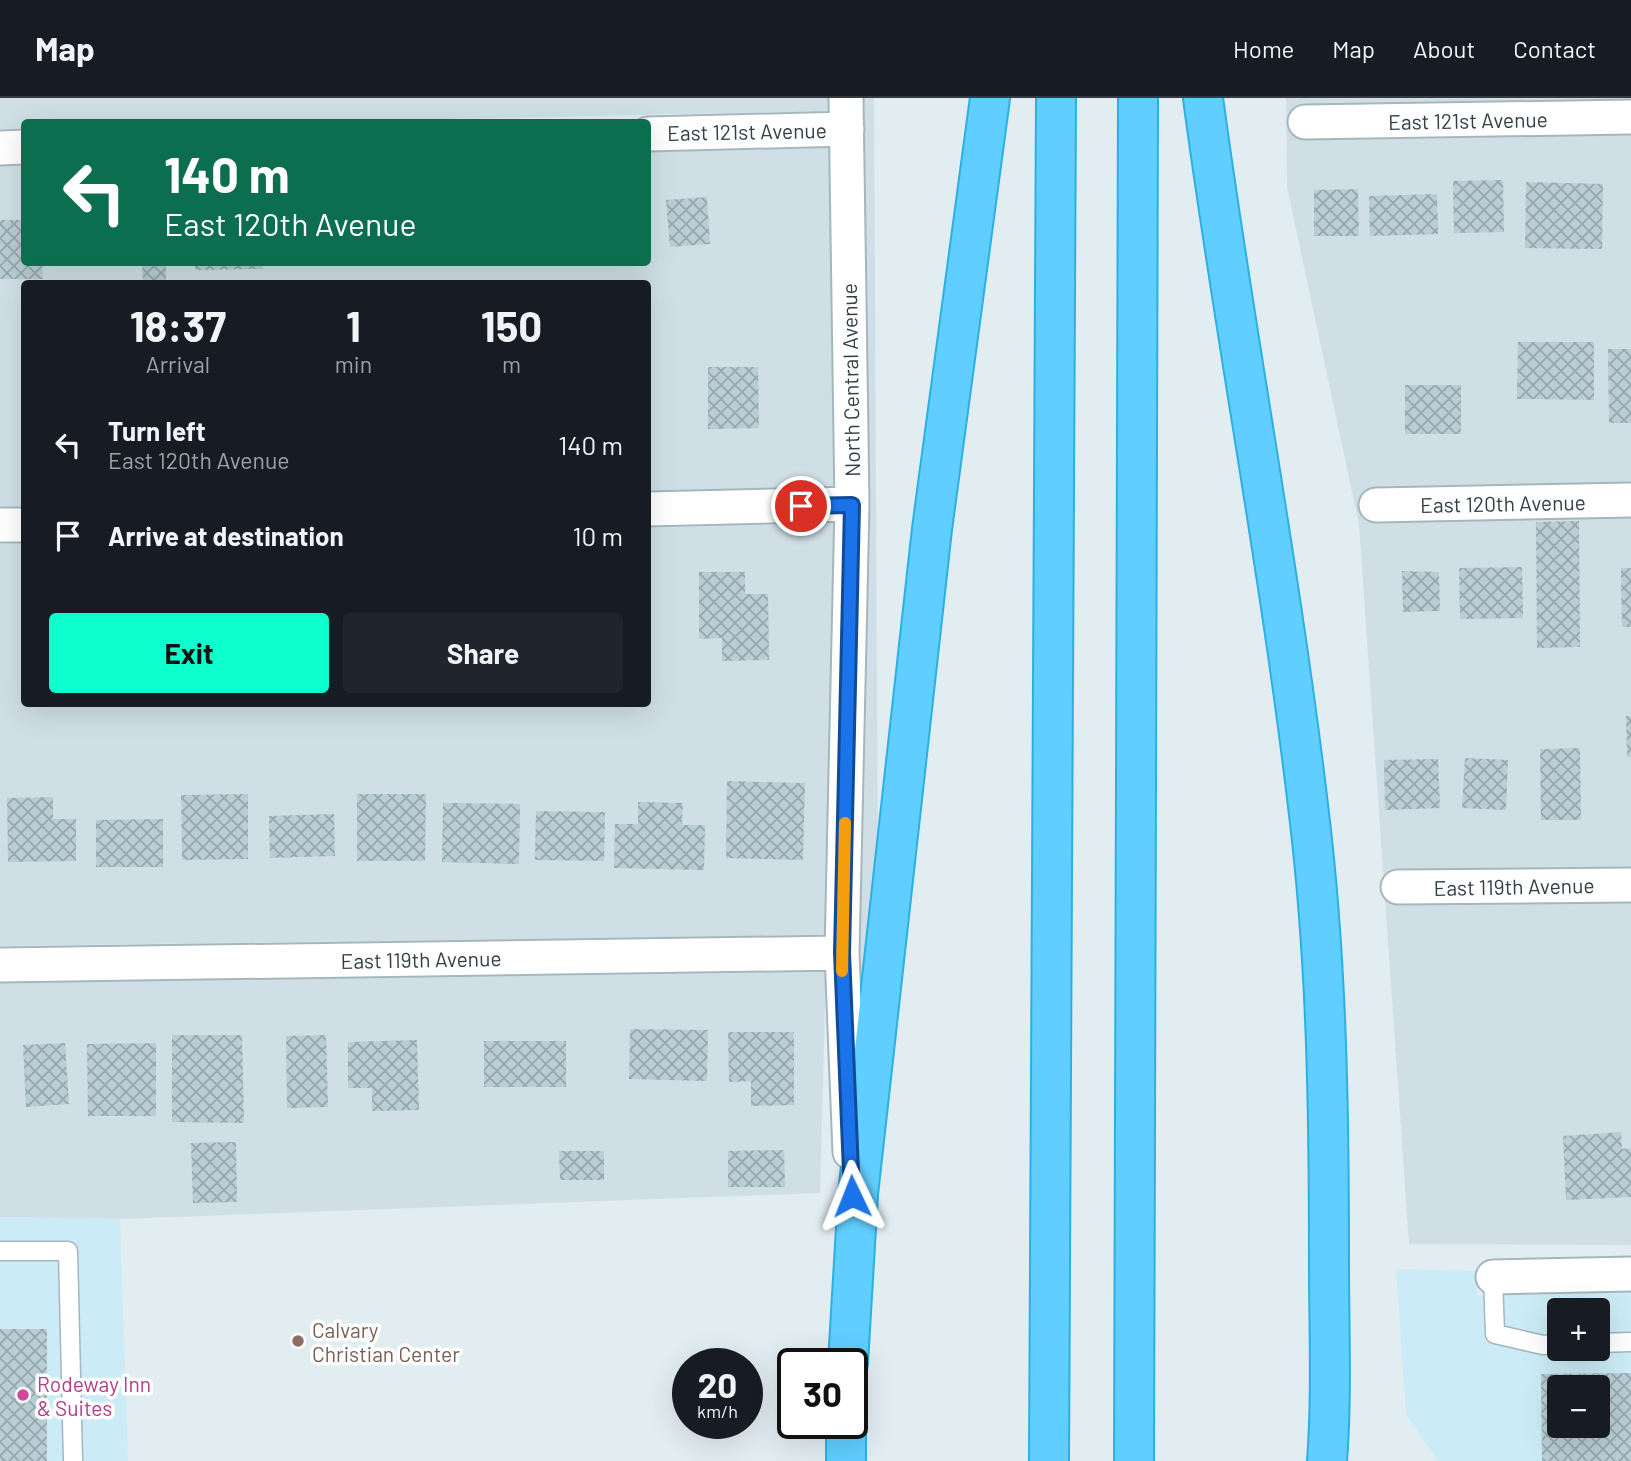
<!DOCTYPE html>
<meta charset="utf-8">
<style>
body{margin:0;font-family:Barlow,sans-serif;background:#20242c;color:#f1f3f6;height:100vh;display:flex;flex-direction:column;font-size:26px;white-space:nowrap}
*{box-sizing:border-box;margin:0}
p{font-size:23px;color:#9ea1a6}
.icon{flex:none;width:38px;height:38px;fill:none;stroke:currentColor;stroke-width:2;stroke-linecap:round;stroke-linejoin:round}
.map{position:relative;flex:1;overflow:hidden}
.details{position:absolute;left:21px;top:182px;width:630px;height:427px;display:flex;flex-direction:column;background:#171b24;border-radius:7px;box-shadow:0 7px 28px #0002}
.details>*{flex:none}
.banner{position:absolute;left:21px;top:21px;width:630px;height:147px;border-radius:7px;box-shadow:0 7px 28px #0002;background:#0b6e4f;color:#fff;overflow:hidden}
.fabs{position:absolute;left:1547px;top:1200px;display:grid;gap:14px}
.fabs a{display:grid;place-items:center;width:63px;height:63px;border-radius:7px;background:#171b24;box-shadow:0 7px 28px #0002;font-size:35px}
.speed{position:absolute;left:672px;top:1250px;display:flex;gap:14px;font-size:35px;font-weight:700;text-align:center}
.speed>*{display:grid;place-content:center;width:91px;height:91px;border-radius:50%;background:#171b24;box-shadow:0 7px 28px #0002;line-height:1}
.speed small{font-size:18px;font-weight:400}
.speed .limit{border:4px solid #111;border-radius:10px;background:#fff;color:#111}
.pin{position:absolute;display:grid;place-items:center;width:60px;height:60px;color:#fff;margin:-30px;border:4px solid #fff;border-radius:50%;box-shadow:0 2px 7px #0007}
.me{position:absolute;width:77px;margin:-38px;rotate:358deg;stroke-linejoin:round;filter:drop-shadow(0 0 5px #0008)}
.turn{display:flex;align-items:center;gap:24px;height:147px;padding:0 28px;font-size:32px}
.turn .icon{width:91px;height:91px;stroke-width:2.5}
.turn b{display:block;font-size:49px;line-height:60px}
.eta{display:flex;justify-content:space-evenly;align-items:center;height:119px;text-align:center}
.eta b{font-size:42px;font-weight:700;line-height:49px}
.button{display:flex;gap:14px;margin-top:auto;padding:14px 28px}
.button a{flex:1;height:80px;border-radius:7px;background:#0cffcd;color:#111;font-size:28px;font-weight:700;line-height:80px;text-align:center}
.button a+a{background:#20242c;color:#f1f3f6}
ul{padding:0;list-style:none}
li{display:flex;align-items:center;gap:21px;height:91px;padding:0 28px}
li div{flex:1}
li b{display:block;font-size:26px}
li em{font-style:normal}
header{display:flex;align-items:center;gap:42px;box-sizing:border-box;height:98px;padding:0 35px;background:#171b24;border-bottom:2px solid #363941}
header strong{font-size:33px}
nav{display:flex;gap:38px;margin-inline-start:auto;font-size:24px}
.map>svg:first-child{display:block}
</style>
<header>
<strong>Map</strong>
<nav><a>Home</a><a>Map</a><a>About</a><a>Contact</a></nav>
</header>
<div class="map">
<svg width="1631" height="1363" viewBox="0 0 1631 1363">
<defs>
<pattern id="building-cross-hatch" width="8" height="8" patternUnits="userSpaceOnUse" patternTransform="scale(1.75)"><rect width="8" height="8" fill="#b8cdd4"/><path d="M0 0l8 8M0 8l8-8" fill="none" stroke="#96a8ae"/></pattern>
</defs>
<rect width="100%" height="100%" fill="#e2edf2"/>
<path fill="#d0dfe6" d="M0,0H829L830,13L301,24H24V30L0,31Z
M863,0H874L878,776L861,921L858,855L869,425Z
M1286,0H1631V1147L1409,1146L1359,427L1287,89Z
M831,50L835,388L648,393V186H24V408L0,409V68H24V164H648V54Z
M835,425L826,837L0,848V446L24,445V606H648V430Z
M826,874L820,1095L120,1121L0,1119V885Z"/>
<path fill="#cbecf6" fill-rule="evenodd" d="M0,1119L120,1121L128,1363H0Z
M1396,1171L1476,1173L1477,1198L1631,1194V1363H1438L1406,1317ZM1559,1213H1598V1251H1559ZM1559,1290H1598V1328H1559Z"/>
<path fill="url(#building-cross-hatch)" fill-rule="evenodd" d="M1503,82L1504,134L1454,135L1453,83Z
M1526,84L1603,86L1602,151L1525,150Z
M1358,91L1359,138H1314V92Z
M1437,96L1438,136L1370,138L1369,98Z
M707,99L710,146L670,149L666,102Z
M0,122H24V164H42L43,181H0Z
M142,164H166V186H143Z
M195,164H262L263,171L195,172Z
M1518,244H1594V302L1517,301Z
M1608,251H1631V325H1609Z
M708,269H758L759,330L708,331Z
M1405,287H1461V336H1405Z
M1579,423L1580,549L1537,550L1536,424Z
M1522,469L1523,520L1460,521L1459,470Z
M1621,470H1631V529H1622Z
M1402,473L1439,474L1440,513L1403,514Z
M699,474H745V496H768L769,562L722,563V540L699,541Z
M1626,618H1631V659H1627Z
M1580,650L1581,722H1541L1540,651Z
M1465,660L1508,662L1506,712L1462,710Z
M1438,661L1440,710L1385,712L1384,662Z
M727,683L805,685L803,762L726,760Z
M248,696V761L182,762L181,697Z
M357,696H426L425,763H357Z
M53,699V721H76V763L8,764L7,700Z
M638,704L683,705L682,727H705L704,772L614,770L615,726H638Z
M443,705L520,706L519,766L442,764Z
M536,713L605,714L604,763L535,762Z
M334,716L335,758L270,760L269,718Z
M163,721V769H96V722Z
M630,931L708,932L707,983L629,981Z
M728,934H794V1007L751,1008V983L729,984Z
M172,937H242L244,1025L172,1024Z
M326,937L328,1009L287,1010L286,938Z
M417,942L419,1012L372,1013V990H348V944Z
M484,943H566V989H484Z
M65,945L69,1006L26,1009L23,947Z
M156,945V1018H88L87,946Z
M1621,1034L1622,1051L1631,1050V1099L1566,1102L1563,1038Z
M236,1044L237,1104L193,1105L191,1045Z
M784,1052L785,1089H728V1053Z
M559,1053H604V1082H560Z
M0,1231H47V1363H0Z
M1631,1275V1363H1542L1541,1276ZM1559,1290H1598V1328H1559Z"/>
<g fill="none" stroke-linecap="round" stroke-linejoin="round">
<defs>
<path id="lane" d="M0,1153H68L73,1363
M1493,1179L1495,1236L1543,1247L1559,1246
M1598,1245L1631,1244"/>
<path id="street" d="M846,0L852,406L842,855L850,1054
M1305,24L1631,19
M648,36L847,31
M0,50L24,49
M1376,407L1631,402
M648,411L852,406
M0,427H24
M1398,789L1631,787
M0,867L842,855
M1493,1179L1631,1176"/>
<path id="highway" d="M1203,0C1235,239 1281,476 1309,716C1327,864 1329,1014 1329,1163C1329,1230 1332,1297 1327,1363
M848,1265L858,1096L932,431L990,0
M846,1325V1363
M1049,1363L1056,0
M1134,1363L1138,0"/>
</defs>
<use href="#lane" stroke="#a5b6bd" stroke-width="21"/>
<use href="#street" stroke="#a5b6bd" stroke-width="37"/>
<use href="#highway" stroke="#2cb0e3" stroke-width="42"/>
<use href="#lane" stroke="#fff" stroke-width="18"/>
<use href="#street" stroke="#fff" stroke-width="33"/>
<use href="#highway" stroke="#60ceff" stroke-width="38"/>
</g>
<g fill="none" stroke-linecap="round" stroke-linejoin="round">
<defs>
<path id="route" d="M801,408L852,407L842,855L852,1098"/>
</defs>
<use href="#route" stroke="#114b97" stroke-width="18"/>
<use href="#route" stroke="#1a73e8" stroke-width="12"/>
<path stroke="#f59e0b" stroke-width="12" d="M842,873L845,725"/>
</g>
<circle fill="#8d6e63" stroke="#fff" stroke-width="2.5" cx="298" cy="1243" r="7"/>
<circle fill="#d1479c" stroke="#fff" stroke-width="2.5" cx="23" cy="1297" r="7"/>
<g text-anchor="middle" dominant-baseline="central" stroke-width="7" stroke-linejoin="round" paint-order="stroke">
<g font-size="21" fill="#333f44" stroke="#fff">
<text transform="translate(1468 22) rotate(-1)">East 121st Avenue</text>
<text transform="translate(747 33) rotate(-1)">East 121st Avenue</text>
<text transform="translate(850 282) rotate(-91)">North Central Avenue</text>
<text transform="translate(1503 405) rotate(-1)">East 120th Avenue</text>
<text transform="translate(1514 788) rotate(-1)">East 119th Avenue</text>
<text transform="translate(421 861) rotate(-1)">East 119th Avenue</text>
</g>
<g font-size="21" fill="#785e54" stroke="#fff" text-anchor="start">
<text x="312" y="1231">Calvary<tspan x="312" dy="24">Christian Center</tspan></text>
</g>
<g font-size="21" fill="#b23c85" stroke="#fff" text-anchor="start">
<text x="37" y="1285">Rodeway Inn<tspan x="37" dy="24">&amp; Suites</tspan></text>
</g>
</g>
</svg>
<div class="fabs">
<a>+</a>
<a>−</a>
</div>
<div class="speed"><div>20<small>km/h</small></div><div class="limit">30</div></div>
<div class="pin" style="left:801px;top:408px;background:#d93025"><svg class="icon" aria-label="arrive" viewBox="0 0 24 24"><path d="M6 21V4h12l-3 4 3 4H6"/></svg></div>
<svg class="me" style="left:852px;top:1098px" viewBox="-20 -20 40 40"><path d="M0-17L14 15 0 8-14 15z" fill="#1a73e8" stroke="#fff" stroke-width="4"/></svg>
<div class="banner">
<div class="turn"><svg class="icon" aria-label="left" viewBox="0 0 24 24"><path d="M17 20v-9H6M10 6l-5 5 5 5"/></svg><div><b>140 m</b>East 120th Avenue</div></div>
</div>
<section class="details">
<div class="eta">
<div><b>18:37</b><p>Arrival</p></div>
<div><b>1</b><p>min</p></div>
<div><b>150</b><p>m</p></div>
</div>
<ul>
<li><svg class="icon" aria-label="left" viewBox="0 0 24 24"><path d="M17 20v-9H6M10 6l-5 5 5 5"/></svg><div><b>Turn left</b><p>East 120th Avenue</p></div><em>140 m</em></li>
<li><svg class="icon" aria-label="arrive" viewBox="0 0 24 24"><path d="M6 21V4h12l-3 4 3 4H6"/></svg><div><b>Arrive at destination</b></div><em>10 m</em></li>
</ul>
<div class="button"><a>Exit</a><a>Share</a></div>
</section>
</div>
